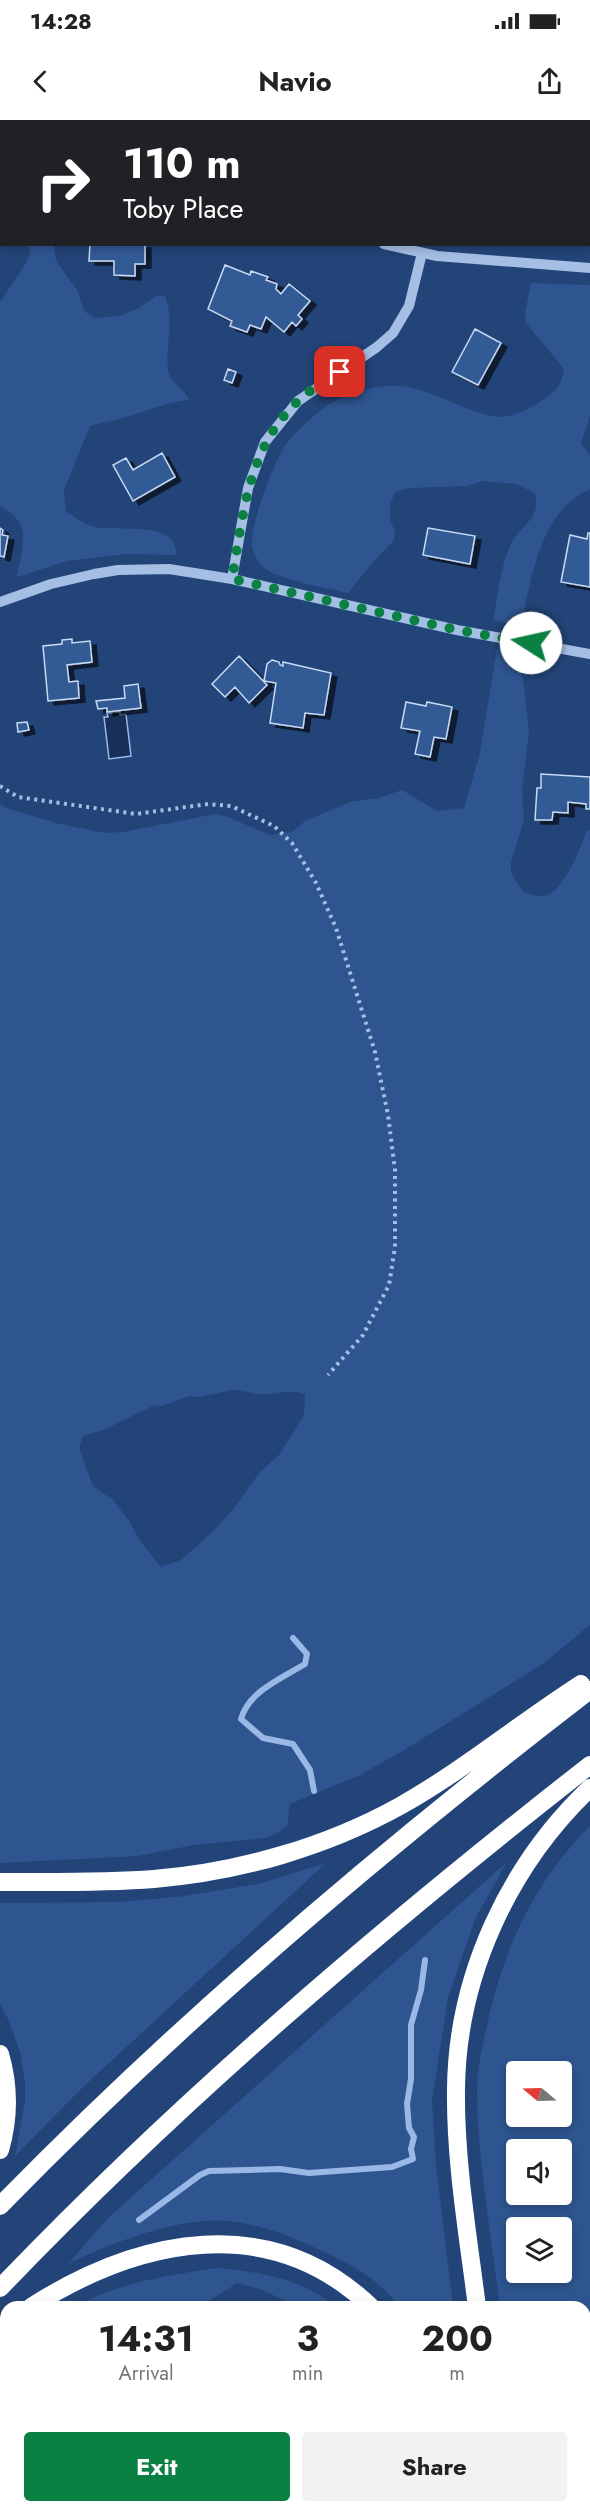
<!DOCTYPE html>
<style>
body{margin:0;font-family:Jost,sans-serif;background:#f2f2f2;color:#222;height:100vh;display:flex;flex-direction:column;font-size:22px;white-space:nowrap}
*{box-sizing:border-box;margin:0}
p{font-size:20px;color:#767676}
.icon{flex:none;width:33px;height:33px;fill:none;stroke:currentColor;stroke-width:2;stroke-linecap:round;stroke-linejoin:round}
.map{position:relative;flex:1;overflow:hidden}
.panel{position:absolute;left:0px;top:2181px;width:591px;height:212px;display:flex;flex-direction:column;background:#fff;border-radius:18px 18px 0 0;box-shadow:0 3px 9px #0003}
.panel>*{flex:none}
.guide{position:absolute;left:0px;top:0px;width:591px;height:126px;box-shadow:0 3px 9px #0003;background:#202124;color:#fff;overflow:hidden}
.needle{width:39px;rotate:289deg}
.buttons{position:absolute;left:506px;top:1941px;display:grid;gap:12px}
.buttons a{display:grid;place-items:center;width:66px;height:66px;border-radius:6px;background:#fff;box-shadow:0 3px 9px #0003;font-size:30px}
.pin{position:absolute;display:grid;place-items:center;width:51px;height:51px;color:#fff;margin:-26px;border-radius:12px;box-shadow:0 3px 9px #0006}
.me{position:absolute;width:66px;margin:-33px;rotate:280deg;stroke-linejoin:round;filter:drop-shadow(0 0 4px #0008)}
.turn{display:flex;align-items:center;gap:21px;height:126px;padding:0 24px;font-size:27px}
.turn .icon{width:78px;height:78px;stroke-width:2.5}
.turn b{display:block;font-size:42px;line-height:51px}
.eta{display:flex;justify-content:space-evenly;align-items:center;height:102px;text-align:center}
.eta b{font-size:36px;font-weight:700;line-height:42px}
.cta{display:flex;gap:12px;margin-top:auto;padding:12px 24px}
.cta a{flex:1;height:69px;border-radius:6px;background:#0b8043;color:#fff;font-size:24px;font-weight:700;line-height:69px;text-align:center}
.cta a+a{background:#f2f2f2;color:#222}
.status{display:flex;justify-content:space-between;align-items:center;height:42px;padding:0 30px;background:#fff;direction:ltr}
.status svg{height:16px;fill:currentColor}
header{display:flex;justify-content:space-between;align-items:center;height:78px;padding:0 24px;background:#fff;font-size:27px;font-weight:700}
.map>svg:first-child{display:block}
</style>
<div class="status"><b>14:28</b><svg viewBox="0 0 49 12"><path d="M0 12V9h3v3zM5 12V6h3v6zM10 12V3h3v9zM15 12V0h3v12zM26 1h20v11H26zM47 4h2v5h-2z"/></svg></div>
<header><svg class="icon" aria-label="back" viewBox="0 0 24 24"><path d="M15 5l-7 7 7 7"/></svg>Navio<svg class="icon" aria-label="share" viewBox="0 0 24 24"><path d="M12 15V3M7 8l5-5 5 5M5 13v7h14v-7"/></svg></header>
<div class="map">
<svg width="590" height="2392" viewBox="0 0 590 2392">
<defs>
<filter id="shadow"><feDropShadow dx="6" dy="4" stdDeviation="0" flood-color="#0009"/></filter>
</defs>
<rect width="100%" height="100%" fill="#234478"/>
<path fill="#2e5590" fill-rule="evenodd" d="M29,125H54L56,141L77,170L84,191L95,198L120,196L139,188L156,176H165C175,200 165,225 168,250C170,264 185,268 189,280C163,283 147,291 123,298C112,301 101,302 90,306L64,370L66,392C74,396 82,403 91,406C112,413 179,398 176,435L126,434L67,441L17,457C22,425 34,404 0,386V182L26,143L30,133Z
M531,163L590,165V296L581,323L590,336V369C538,393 533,457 520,507L493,500C498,475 500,449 510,426C519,405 542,400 535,373L516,364L482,361L467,366L410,368L395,372L390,385V400L395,411L394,420L373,442L348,473C329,468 274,459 262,446C257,441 253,432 252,426C249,407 275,338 287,323C297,310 324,285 339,279C359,271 379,264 400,266C434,268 480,302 509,296C520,294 529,288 538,283C554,273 561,268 564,249L526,203L525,193Z
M497,529L520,534L529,610L522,670L524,700L511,742V753L523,772C529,773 536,776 542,776C563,776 581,726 587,710H590V1505L544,1543L406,1629L360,1655L290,1684L287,1706L278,1713L265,1718L194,1725L138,1736L0,1743V684L9,689L60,704L105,713L123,712L215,694L225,696L270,715L292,712L305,701L350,682L379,678L402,670L437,691L464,688L479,637ZM232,1270C244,1270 255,1275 266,1274C281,1274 290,1269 305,1274L304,1295L280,1334L260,1352L232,1391L210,1414L181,1440L161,1447L140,1421L130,1402L113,1380L93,1366L79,1328L83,1316L103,1310L155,1285L162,1286L189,1276L199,1277Z
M590,1706V2392H476L478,2387L585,2386V2187H500C492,2117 477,2039 477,1969C477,1950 482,1929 486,1910C502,1832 533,1763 590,1706ZM516,1952H561V1996H516ZM516,2030H561V2074H516ZM516,2108H561V2152H516Z
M507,1742L476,1797L448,1877L432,1981L436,2045L453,2187H399C379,2159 353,2145 322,2131C293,2117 260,2104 226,2101C180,2097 110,2123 68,2144L109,2097Z
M326,1743L83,1967L15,2036L25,1981V1961L20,1932L9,1901L0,1884V1783L120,1782L185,1776L258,1764Z
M217,2148C261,2152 302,2159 337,2187H299L260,2169L237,2163L200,2187H74C118,2163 167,2155 217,2148Z
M6,2232V2337L0,2346V2236Z
M328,2387V2386L387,2387L386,2392H328Z"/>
<path fill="#183059" stroke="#99b8e5" stroke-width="1.5" d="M120,592V595L126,594L131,636L109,639L104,597H108L107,593Z"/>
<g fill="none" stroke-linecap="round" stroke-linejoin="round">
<path stroke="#99b8e5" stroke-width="6" d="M293,1518L307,1534L305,1544C282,1558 249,1571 241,1599L263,1618L293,1624L310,1650L314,1671
M139,2100L200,2055L209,2051L280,2049L309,2053L392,2047L413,2039L411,2029L414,2017L409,2008L407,1984L411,1959V1905L421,1870L425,1840
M0,2251L6,2247"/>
</g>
<path fill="#335a95" stroke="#c7d9f3" stroke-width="1.5" filter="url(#shadow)" d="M438,0H506L438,2Z
M90,124H145V144H135V156L114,155V141H89Z
M225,145L250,155L251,151L268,157L266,160L277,164L276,169L281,174L289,164L310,181L298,195L302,199L296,206L292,202L284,212L266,197L261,209L250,205L247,212L230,206L232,201L208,189Z
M475,209L501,223L478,265L452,252Z
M228,249L236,252L232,263L224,260Z
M162,333L175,357L133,381L113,345L126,338L133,350Z
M0,408L3,410L2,415L8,416L4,437L0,436Z
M428,408L475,416L470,444L423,435Z
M588,413H590V467L561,462L570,415L587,419Z
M72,519V523L90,521L92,542L67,545L69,562L78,561L79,578L48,581L43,526L62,524V520Z
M239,536L267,565L249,583L235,567L225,577L212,564Z
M272,540L279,542L280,545L283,546V542L331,553L324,595L305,593L303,608L270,603L276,563L264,561L267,544Z
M138,564L141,588L107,592V588L98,589L96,581L125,578L124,566Z
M406,582L426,586L427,582L452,587L446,619L434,617L430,637L415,634L420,611L401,608Z
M27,602L29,610L18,612L17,603Z
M541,654L590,657V689H586V684L568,682V693L553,692L552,700H535L537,668H541Z"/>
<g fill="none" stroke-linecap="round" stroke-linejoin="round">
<path stroke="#a5bee4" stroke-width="4" stroke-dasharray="3 4.5" stroke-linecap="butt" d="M0,666L18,677L136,694L208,684L231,686L274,706L292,723L316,763L336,808L375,932L388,995L395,1050V1127L389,1165L363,1215L328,1255"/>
<path stroke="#a5bee4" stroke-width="10" d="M312,0V2
M249,2V0
M0,51H2
M384,124L437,136L590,148
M232,459L248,368L265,322L298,281L377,227L393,213L409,186L422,133
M0,482L51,464L94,454L118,450L169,449L232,459L457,510L590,534
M131,2386L135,2392
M0,2392L6,2381
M216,2392L225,2386"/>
<path stroke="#fff" stroke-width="18" d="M0,1762C51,1762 103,1763 154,1759C239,1752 326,1727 400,1686C464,1650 520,1603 581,1564
M0,1934C9,1965 9,1999 0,2030
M0,2086C182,1899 383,1729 590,1570
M0,2168C182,1978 383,1807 590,1645
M31,2187C139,2118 270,2090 371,2187
M477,2187C468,2115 455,2041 456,1969C457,1856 509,1745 590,1668
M0,2208L6,2204
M435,2392L436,2386
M455,2392L457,2386"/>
</g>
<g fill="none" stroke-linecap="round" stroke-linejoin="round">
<path stroke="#0b8043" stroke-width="10" stroke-dasharray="0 18" d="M340,252C326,261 310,269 298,281C248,327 243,395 232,459L457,510L531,523"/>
</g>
</svg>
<div class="buttons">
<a><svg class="needle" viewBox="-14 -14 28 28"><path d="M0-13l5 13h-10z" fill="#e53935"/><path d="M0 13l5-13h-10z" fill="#767676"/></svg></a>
<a><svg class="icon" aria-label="sound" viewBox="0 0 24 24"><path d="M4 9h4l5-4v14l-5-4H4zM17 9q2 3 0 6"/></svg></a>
<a><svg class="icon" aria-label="layers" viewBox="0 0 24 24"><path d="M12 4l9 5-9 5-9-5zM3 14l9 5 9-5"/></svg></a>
</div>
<div class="pin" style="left:340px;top:252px;background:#d93025"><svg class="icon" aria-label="arrive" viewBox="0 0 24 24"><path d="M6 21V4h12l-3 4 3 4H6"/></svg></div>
<svg class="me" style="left:531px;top:523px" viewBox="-20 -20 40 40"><circle r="19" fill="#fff"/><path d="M0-13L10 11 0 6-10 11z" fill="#0b8043"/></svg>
<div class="guide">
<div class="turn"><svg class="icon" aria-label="right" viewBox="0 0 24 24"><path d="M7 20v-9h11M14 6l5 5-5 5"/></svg><div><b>110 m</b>Toby Place</div></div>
</div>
<section class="panel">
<div class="eta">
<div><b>14:31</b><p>Arrival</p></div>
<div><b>3</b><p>min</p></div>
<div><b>200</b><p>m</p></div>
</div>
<div class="cta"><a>Exit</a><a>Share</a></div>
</section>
</div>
